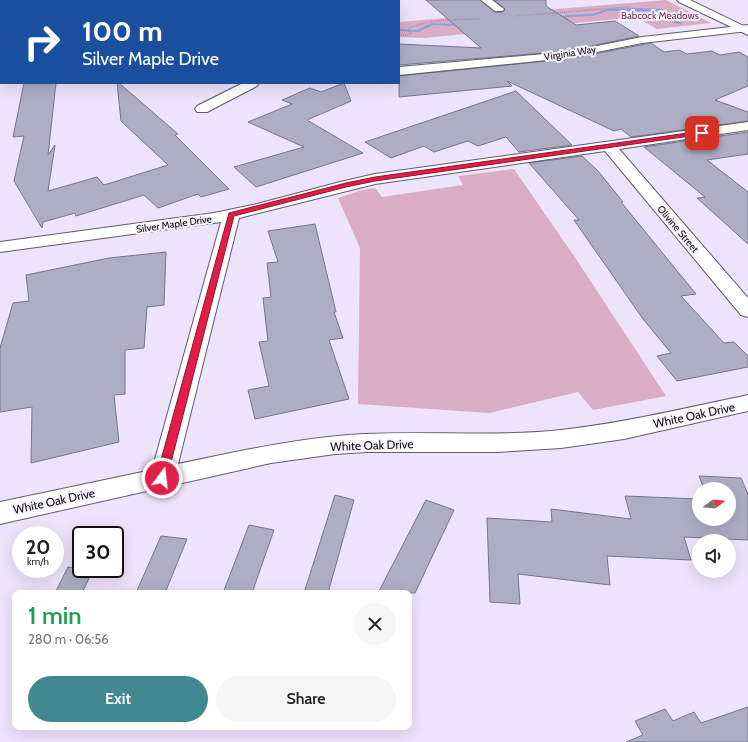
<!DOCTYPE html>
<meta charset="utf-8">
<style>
body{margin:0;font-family:Cabin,sans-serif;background:#f6f6f6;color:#202124;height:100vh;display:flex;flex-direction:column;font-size:15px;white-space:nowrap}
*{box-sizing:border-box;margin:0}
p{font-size:13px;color:#757577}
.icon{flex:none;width:22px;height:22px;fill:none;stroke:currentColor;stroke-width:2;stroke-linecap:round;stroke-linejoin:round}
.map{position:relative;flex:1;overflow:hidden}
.drawer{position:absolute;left:12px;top:590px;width:400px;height:140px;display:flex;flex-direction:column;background:#fff;border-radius:8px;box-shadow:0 4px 16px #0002}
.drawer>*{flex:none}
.top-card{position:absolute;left:0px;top:0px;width:400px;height:84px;box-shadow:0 4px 16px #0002;background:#1a4fa0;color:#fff;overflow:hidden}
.needle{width:26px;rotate:74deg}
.fabs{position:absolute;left:692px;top:482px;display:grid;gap:8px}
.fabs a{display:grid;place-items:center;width:44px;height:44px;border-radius:50%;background:#fff;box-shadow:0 4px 16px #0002;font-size:20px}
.speed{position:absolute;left:12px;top:526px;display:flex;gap:8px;font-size:20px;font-weight:700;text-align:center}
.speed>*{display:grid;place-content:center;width:52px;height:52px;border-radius:50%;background:#fff;box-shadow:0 4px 16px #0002;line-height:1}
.speed small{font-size:10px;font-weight:400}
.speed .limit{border:2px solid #111;border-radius:6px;background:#fff;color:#111}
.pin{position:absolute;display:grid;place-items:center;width:34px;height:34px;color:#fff;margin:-17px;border-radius:8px;box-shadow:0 2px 6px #0006}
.me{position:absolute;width:44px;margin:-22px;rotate:15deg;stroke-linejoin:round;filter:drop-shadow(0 0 3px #0008)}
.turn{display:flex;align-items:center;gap:14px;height:84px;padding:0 16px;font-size:18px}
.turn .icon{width:52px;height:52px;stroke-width:2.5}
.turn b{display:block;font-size:28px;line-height:34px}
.round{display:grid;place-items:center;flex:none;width:42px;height:42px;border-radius:21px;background:#f6f6f6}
.headline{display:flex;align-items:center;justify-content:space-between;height:68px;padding:0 16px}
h1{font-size:24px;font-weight:600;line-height:30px;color:#1e9e55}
.action{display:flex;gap:8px;margin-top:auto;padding:8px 16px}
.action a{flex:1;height:46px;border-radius:24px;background:#418891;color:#fff;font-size:16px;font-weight:600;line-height:46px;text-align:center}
.action a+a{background:#f6f6f6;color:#202124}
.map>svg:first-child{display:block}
</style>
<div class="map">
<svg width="748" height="742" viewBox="0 0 748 742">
<rect width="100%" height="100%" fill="#ede3fa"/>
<path fill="#d9adc5" d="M666,0L711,23L657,29L636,17L424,38L399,37V22Z
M514,169L576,259L666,396L593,410L578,392L489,413L358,404L360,248L338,198L362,190L375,188L382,197L463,185L458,176Z"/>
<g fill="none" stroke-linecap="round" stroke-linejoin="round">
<path fill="#88a2dd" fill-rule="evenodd" d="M637,8L661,9L665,12L668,16L683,24C674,26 666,16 659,11H607L593,16L568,17L553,21L551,20L568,15L593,14L607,9Z
M0,20H1V22H0Z
M465,22L466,24L449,26L433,25L418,32L399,31V29L417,30L432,23L449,24Z"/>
</g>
<path fill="#adadc4" stroke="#76768b" d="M426,0H480L495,12H503L505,9L494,0H546V6L576,25L615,21L639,36L567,51L399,65V44L481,48Z
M651,43L664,52L679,50L687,54L712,51L720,55L739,52L748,57V86L715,100L748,112V121L631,137L621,129L614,131L507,81L512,86L399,97V76L567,59Z
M24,83H56L48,155L55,145L48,191L97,177L104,185L168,165L121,121L117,83H119L178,134L175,135L229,189L201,197L198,194L158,208L144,195L76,216L75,213L43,222L42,228L14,181L24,136L13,137Z
M344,83L351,101L307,120L363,153L256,187L234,167L304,147L248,122L292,104L282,100L310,88L321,92Z
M516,91L572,145L519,152L506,137L478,146L468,141L434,152L424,146L391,158L365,142Z
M748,132V154L707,160L748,192V244L697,198L705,197L644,147Z
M582,156L598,171L623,202H621L696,294L681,296L724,343L734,342L748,356V367L677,381L657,356L671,353L643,319L574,220H579L529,163Z
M315,224L336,312H334L343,338L329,340L349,399L255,419L248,390L269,386L259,342L268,341L263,298L271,297L267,263L278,262L268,231Z
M166,252L164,305L147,307L144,348L125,350V394L114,395L119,442L31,463L32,407L0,412V348L13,303L29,301L26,275L109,258Z
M699,476L741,478L748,494V540L684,537L691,560L607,556L610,585L518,574L520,604L490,602L487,518L552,522L551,509L631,519L625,496L699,499V519H729V489H704Z
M335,495L354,500L328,593H304Z
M426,500L454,510L415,593H378Z
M249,525L274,530L252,593H223Z
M161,536L187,539L165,593H136Z
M68,567L93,570L82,593H55Z
M748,707V742H626L643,735L635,721L665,709L673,721L694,712L701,723Z"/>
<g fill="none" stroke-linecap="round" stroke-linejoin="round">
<defs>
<path id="minor" d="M481,0H492L504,9L503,11H495Z
M0,6H1V12H0Z
M748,25V31L642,43L567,58L399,75V67L567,52L642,37Z
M0,58H1V66H0Z
M243,83H259L257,86L207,112H197L195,109L197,106Z
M748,122V130L619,149L748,298V317L741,315L605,151L375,184L239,218L178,464C240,451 302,437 365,434C431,431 496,437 561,430C624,423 686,408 748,395V411L624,439L561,448L497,452H367L335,454L271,463L0,524V502L152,470L221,222L0,252V242L214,213L257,204L340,182L375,174Z"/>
<path id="tertiary" d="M677,0H690L748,28V35L679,2Z"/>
</defs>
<use href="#minor" stroke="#625a6d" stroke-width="2"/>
<use href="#tertiary" stroke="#625a6d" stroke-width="2"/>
<path stroke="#9c95a6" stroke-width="1.5" stroke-dasharray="1 1" stroke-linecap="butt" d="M516,16L627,7L660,20
M399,35H407L411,33L408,29C430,18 457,20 481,19"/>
<use href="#minor" fill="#fff" fill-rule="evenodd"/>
<use href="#tertiary" fill="#fff" fill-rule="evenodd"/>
</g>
<path fill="#e11d48" stroke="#92132f" d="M702,131H704V134L375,181L346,187L234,216L167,478L165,481L162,482L158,481L156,478L229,213L346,183L375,177Z"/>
<g text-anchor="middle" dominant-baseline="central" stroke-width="4" stroke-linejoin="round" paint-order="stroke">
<g font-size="10" fill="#7c2f60" stroke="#f7f3fc">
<text x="660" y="15">Babcock Meadows</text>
</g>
<g font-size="10" fill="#0d0a11" stroke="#f7f3fc">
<text transform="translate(570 53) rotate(-9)">Virginia Way</text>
<text transform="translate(174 224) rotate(-8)">Silver Maple Drive</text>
<text transform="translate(678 229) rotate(50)">Olivine Street</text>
</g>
<g font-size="12" fill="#0d0a11" stroke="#f7f3fc">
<text transform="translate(694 415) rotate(-12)">White Oak Drive</text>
<text transform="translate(372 445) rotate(-2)">White Oak Drive</text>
<text transform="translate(54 501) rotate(-12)">White Oak Drive</text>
</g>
</g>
</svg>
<div class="fabs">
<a><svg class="needle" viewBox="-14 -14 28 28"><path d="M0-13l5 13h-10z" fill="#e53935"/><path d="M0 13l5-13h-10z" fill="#757577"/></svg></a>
<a><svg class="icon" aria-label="sound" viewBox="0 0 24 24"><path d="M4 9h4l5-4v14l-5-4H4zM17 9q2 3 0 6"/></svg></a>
</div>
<div class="speed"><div>20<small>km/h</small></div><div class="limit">30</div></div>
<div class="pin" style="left:702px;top:133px;background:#d93025"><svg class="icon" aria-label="arrive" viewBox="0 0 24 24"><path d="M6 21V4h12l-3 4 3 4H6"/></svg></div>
<svg class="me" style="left:162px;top:478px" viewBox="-20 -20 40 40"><circle r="17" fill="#e11d48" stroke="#fff" stroke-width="3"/><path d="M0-11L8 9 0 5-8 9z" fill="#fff"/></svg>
<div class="top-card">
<div class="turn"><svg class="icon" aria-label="right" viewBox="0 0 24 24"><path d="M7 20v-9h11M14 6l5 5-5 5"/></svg><div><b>100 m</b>Silver Maple Drive</div></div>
</div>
<section class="drawer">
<div class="headline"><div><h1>1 min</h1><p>280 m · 06:56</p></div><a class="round"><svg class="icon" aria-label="close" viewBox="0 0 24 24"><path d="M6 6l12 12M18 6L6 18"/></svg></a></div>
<div class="action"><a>Exit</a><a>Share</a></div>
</section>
</div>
